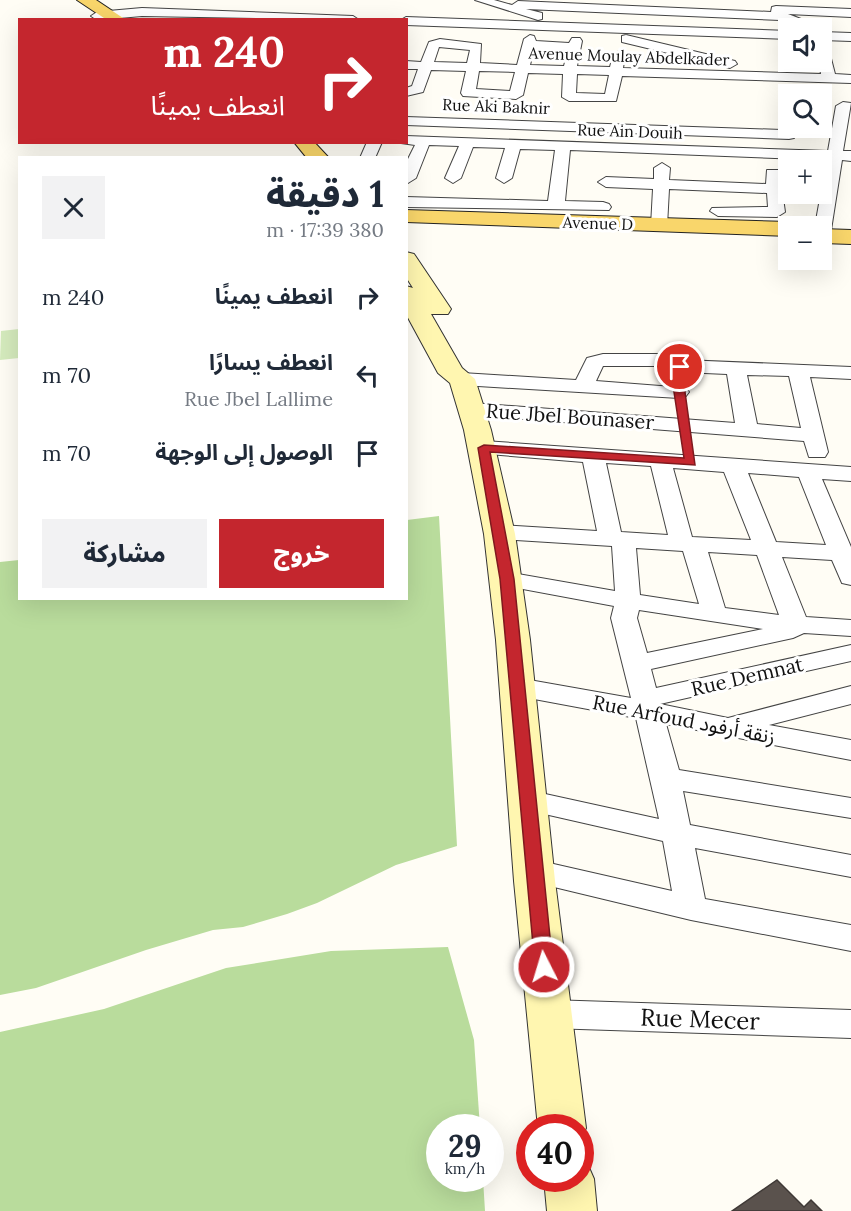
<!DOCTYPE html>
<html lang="ar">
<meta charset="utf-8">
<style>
body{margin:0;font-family:Lora,"Noto Sans Arabic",serif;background:#f2f2f3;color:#1f2937;direction:rtl;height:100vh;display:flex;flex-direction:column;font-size:22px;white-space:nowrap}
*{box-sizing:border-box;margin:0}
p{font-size:20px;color:#747a83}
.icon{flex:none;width:33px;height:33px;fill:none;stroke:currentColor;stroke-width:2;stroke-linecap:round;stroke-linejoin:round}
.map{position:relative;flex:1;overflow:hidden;direction:ltr}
.details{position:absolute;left:18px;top:156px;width:390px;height:444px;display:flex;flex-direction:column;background:#fff;border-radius:0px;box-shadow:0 6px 24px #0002;direction:rtl}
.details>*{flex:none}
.hud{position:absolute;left:18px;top:18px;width:390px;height:126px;border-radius:0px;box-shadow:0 6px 24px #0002;direction:rtl;background:#c4262e;color:#fff;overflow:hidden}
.fabs{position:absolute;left:778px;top:18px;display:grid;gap:12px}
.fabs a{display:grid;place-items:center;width:54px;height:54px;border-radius:0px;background:#fff;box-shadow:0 6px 24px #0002;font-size:30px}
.speed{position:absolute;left:426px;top:1114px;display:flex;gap:12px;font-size:30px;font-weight:700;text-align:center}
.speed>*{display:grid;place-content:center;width:78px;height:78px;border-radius:50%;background:#fff;box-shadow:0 6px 24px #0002;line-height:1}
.speed small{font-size:15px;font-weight:400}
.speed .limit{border:9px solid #d22;background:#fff;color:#111}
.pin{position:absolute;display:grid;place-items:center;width:51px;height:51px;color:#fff;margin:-26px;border:3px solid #fff;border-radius:50%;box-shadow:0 2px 6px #0007}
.me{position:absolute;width:66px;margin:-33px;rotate:355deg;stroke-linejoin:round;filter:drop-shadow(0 0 4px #0008)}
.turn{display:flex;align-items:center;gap:21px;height:126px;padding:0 24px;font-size:27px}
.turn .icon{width:78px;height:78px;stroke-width:2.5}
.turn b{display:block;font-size:42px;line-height:51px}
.round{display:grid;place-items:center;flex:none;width:63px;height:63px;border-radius:0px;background:#f2f2f3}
.head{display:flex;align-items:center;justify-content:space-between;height:102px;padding:0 24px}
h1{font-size:36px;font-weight:800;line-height:45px}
.primary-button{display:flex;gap:12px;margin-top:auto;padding:12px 24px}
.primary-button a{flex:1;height:69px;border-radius:0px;background:#c4262e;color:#fff;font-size:24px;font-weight:800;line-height:69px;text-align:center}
.primary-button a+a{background:#f2f2f3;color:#1f2937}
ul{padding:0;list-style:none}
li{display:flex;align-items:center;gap:18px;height:78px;padding:0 24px}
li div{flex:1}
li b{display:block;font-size:22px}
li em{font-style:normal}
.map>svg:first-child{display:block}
</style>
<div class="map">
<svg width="851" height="1211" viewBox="0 0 851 1211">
<rect width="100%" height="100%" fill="#fffdf5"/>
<path fill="#d5ebbd" d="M19,329V358L0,360L1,331Z"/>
<path fill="#b9dc9c" d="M439,516L457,846L396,865L317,903L287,914L243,927L213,930L146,950L36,988L0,995V562L19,560L20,598H406L407,520Z
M448,947L474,1040L480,1128H440V1179H483L485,1211H0V1032L104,1009L226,968L331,951Z"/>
<path fill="#5a524d" stroke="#3f3936" stroke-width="1.5" d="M777,1180L804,1207L811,1200L822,1211H732Z"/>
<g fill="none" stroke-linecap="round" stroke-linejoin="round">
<defs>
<path id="street" d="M475,0H494L512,5L518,1L771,12L772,7L776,6L851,9V17L788,14L801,19V28H789V21L780,20L526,9L542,13V19L538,20Z
M142,8L353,16L359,20L142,16L97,20L91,16L97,12Z
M406,17L789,31V39L406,25V20H401Z
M822,32L851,33V41L822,40Z
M530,35L534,36L536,41L569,43L572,38H580L582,41L577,66L610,67L613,55L619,51L625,55L623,68L821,74L819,62H822V43L828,47L835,74L851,75V83L622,76L616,101H569L562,97L563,74L528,73L523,95L516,99L463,96L461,93L466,71L431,70L423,92L406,96V88L412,86L418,69H406V61L421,62L429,42L440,39L481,44L480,63L517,65L524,39ZM439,47L470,50L467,63L434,62ZM534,49L568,50L564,66L530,65ZM479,71L515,72L510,91L476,89ZM577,74L609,75L605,94L576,93Z
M626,35L735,61L737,64L730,68L622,42V36Z
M843,102L851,103L843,151H851V161L842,160L831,230L823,235L822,226H815L827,160L570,150L565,201L603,202L609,204L611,207L609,210L406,207V197L548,201L555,150L520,149L512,178L504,183L496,178L505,148L473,147L461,178L453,183L445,178L459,146L429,145L416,178L408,183L406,163L415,145L401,143L406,142V136L828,151L836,106Z
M406,117L782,130L785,125L789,124V128H797L794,138L789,139L406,125Z
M367,142H382L375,158H360Z
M662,163L670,168L669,180L766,184L767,170H779L785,212L777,217L718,216L710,211L712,208L768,207L767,193L669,189L667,226L659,231L651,226L653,189L606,187L598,182L606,177L654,179V168Z
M603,354H661L683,360L851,367V379L810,377L828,452L825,457H809L804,441L472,415L465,413L462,409L465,405L472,403L735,423L727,374L682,372L660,366H603L596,381L686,388L689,392L686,396L679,398L462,385L455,383L452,379L455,375L462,373L576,380L587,358ZM747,375L789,376L801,428L757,424Z
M484,441L851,467V481L822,479L851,547V585L842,583L832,560L782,557L806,617L851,620V636L804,633L793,638L651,669L656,688L851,645V661L660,704L728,718L851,686V704L769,725L851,740V760L666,724L679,770L851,798V818L683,791L690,825L851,855V877L695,848L705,899L851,925V951L691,920L525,880L520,872L525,864L536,860L672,891L663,841L527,810L516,807L512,800L516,793L527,790L659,819L636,718L518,696L508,693L504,687L508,681L518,678L631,698L611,618L614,606L507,586L498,584L495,579L498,574L507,572L615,591L612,546L499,539L491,537L487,532L491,527L499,525L597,531L583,462L476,453L473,448L476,443ZM606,463L651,466L668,535L621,532ZM673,468L724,472L751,540L692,537ZM748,473L799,477L826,545L776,542ZM636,548L683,551L699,604L640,595ZM708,552L757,555L779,615L725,608ZM639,610L763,629L647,653L637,618Z
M549,1000L851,1010V1038L549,1028L537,1024L532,1014L537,1004Z"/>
<path id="secondary" d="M406,252L414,254L451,309L448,314H431L462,368L475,379L491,430L515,534L530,640L555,881L586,1128L580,1140V1128H538L514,881L496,640L484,534L464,430L450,383L438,373L406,314V286L413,288L406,277Z
M580,1161L587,1163L594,1179L597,1211H547L544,1179H580Z"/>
<path id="primary" d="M77,0H96L126,20H107Z
M294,142H314L329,158H307Z
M406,210L789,222L798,226H789V236L406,222Z
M822,229L851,230V244L822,243Z"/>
</defs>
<use href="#street" stroke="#444" stroke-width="2"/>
<use href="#secondary" stroke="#333" stroke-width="2"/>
<use href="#primary" stroke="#222" stroke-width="2"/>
<use href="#street" fill="#fff" fill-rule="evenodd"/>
<use href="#secondary" fill="#fff6b0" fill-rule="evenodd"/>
<use href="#primary" fill="#f9d66b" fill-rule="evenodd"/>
</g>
<path fill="#c4262e" stroke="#7f191e" stroke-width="1.5" d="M680,364L686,367L685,392L695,465L490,452L514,579L553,967L551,972H538L535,967L500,579L478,448L484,445L684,458L674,392L675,367Z"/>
<g text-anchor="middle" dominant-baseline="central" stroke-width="6" stroke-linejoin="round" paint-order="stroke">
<g font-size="16" fill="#111" stroke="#fff">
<text transform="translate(629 56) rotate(2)">Avenue Moulay Abdelkader</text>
<text transform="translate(496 106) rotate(2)">Rue Aki Baknir</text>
<text transform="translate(630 131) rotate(2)">Rue Ain Douih</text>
<text transform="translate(598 223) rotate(2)">Avenue D</text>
</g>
<g font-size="20" fill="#111" stroke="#fff">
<text transform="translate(570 416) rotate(4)">Rue Jbel Bounaser</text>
<text transform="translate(747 676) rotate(-13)">Rue Demnat</text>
<text transform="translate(684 719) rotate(11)">Rue Arfoud زنقة أرفود</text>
</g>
<g font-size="24" fill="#111" stroke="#fff">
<text transform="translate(700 1019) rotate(2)">Rue Mecer</text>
</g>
</g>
</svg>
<div class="fabs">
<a><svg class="icon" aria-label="sound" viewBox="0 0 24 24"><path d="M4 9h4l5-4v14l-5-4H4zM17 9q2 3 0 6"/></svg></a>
<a><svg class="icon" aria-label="search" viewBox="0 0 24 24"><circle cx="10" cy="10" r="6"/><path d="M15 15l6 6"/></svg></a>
<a>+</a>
<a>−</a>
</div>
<div class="speed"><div>29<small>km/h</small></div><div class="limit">40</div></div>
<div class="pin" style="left:680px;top:367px;background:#d93025"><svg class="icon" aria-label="arrive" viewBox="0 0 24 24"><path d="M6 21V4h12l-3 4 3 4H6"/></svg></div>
<svg class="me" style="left:544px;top:967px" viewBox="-20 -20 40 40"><circle r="17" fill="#c4262e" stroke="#fff" stroke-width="3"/><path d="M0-11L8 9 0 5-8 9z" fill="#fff"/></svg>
<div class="hud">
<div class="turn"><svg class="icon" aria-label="right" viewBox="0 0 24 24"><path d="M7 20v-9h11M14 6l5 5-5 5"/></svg><div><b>240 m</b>انعطف يمينًا</div></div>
</div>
<section class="details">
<div class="head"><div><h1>1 دقيقة</h1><p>380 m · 17:39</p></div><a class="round"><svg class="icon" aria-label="close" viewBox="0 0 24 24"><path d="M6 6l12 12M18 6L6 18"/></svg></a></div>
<ul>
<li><svg class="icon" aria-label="right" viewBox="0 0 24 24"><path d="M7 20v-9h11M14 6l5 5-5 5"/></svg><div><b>انعطف يمينًا</b></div><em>240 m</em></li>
<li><svg class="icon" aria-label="left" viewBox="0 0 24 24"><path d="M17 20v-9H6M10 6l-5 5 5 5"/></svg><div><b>انعطف يسارًا</b><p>Rue Jbel Lallime</p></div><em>70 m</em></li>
<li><svg class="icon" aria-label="arrive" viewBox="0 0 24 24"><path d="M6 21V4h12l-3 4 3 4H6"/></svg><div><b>الوصول إلى الوجهة</b></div><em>70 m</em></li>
</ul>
<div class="primary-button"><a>خروج</a><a>مشاركة</a></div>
</section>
</div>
